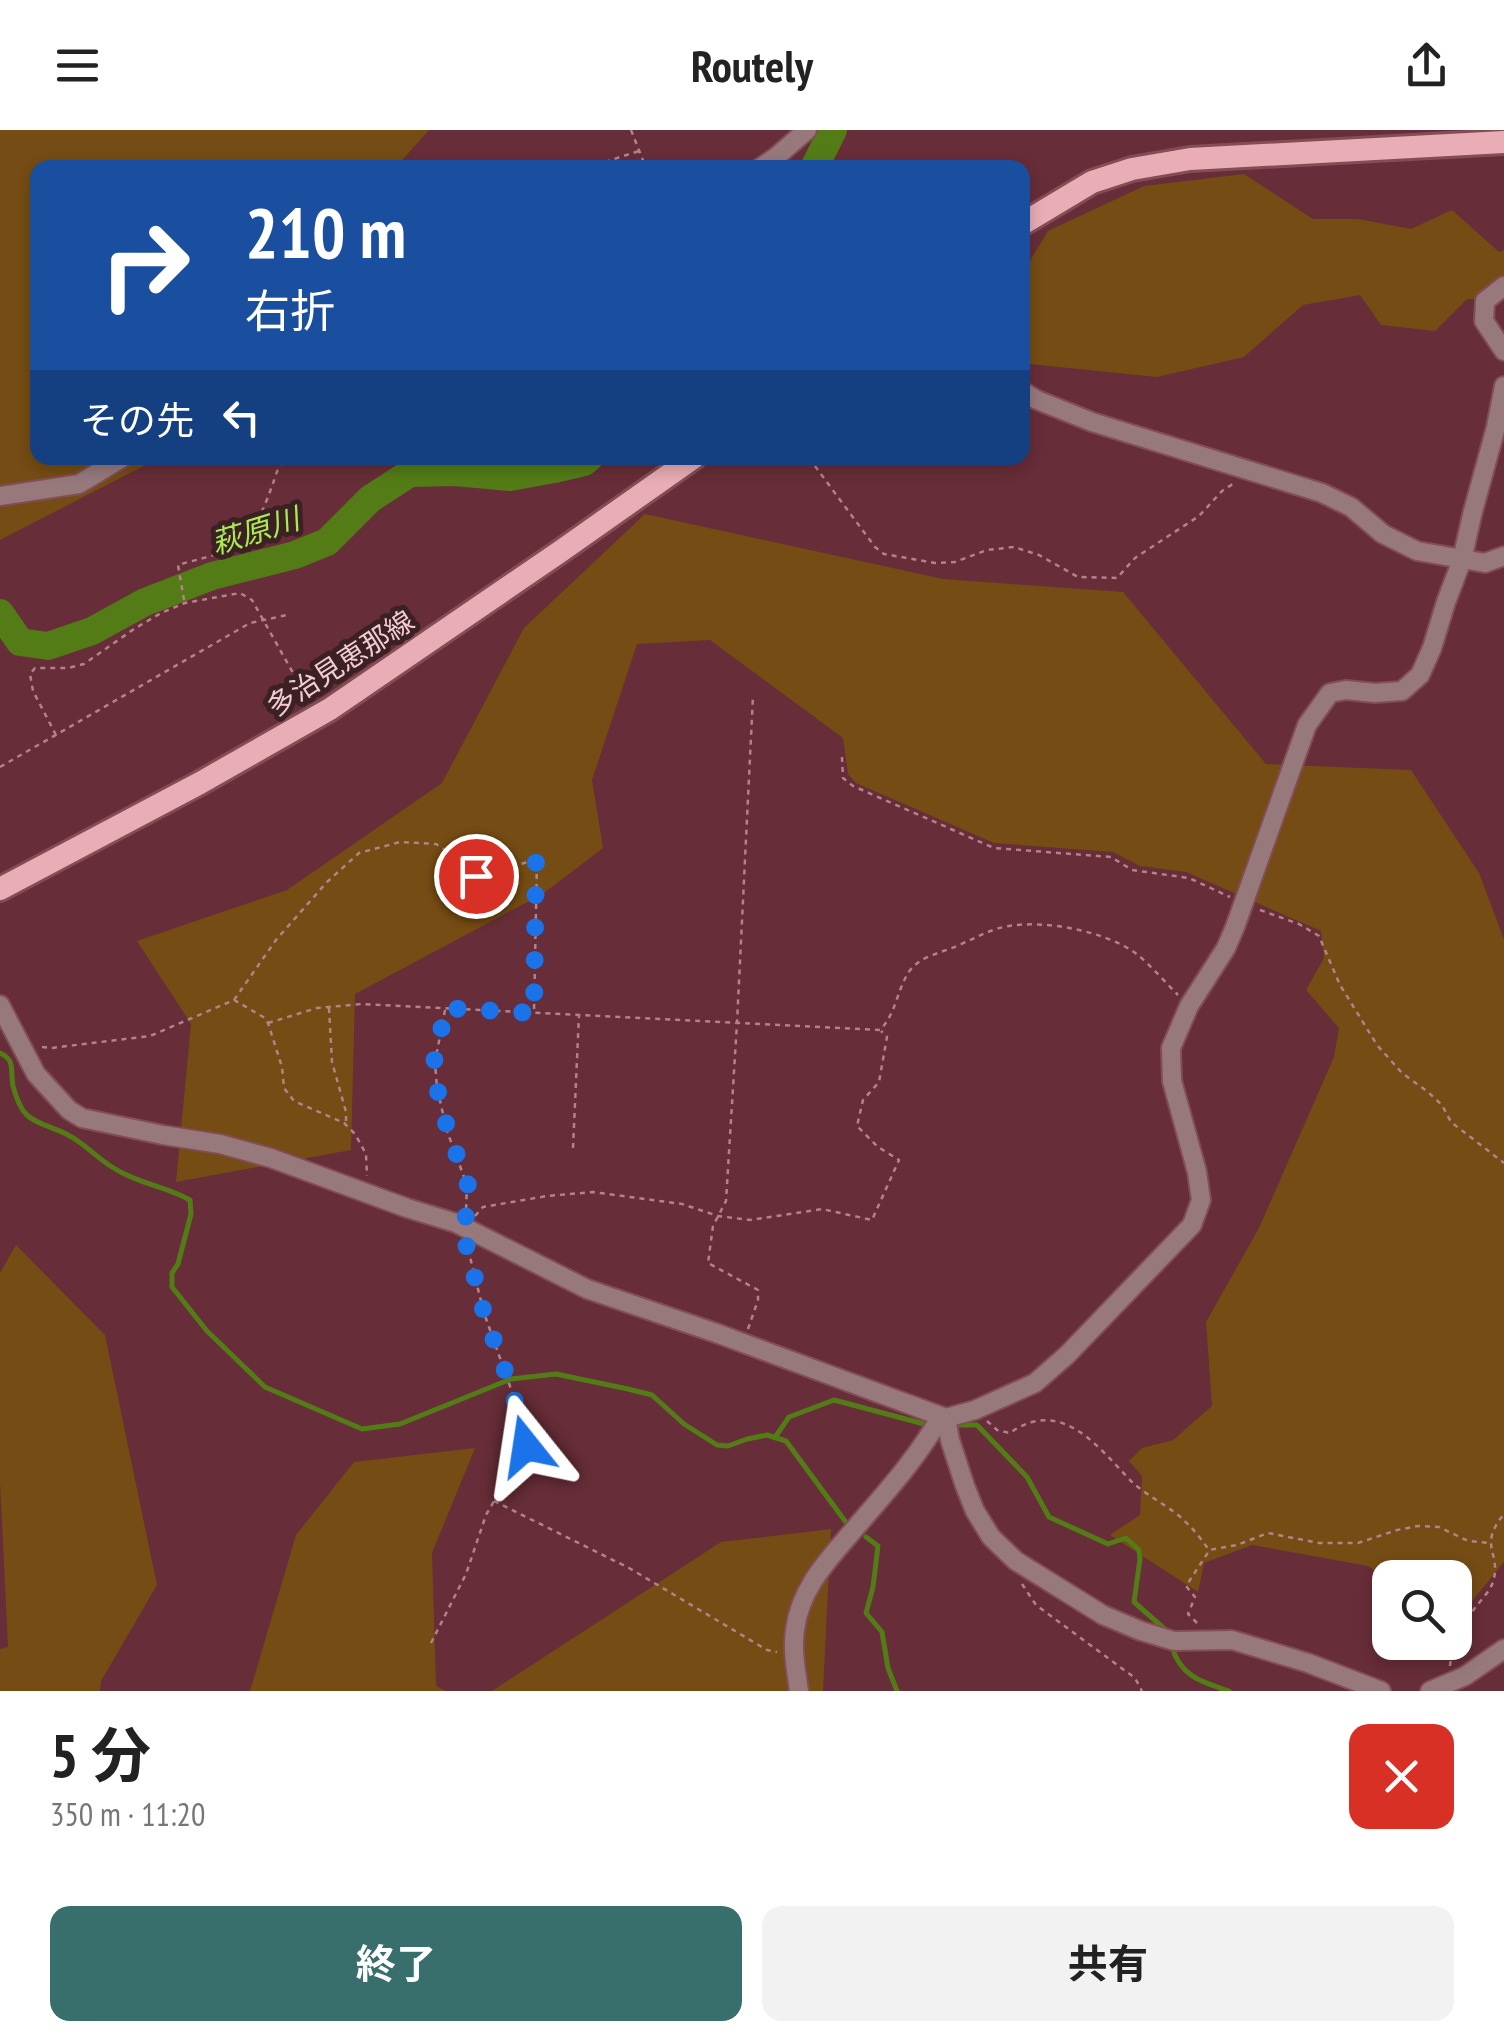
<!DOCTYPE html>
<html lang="ja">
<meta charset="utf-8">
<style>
body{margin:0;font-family:"PT Sans Narrow","Noto Sans JP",sans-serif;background:#f2f2f2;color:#222;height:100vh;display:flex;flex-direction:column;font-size:38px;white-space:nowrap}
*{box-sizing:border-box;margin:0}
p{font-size:32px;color:#767676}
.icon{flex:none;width:55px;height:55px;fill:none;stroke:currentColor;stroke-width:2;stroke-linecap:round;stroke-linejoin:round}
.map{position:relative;height:1561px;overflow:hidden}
.panel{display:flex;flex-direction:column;background:#fff;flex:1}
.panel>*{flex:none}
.banner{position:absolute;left:30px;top:30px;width:1000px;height:305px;border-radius:20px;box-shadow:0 5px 15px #0003;background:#1a4fa0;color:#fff;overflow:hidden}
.tools{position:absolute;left:1372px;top:1430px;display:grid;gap:20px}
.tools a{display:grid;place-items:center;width:100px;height:100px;border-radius:20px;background:#fff;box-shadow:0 5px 15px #0003;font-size:50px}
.pin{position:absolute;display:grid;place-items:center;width:85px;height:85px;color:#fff;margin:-42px;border:5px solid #fff;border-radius:50%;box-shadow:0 2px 10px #0007}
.me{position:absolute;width:110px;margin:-55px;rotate:345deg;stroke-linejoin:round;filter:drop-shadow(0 0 8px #0008)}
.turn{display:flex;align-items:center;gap:35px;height:210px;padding:0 50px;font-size:45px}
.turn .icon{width:130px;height:130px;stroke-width:2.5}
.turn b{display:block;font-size:70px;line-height:85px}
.then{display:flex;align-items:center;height:95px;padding:0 50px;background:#0003;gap:20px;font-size:38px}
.round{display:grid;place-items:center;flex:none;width:105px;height:105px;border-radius:20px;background:#f2f2f2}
.headline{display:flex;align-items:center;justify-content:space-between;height:170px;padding:0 50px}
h1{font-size:60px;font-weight:700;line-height:75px}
.action{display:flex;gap:20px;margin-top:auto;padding:20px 50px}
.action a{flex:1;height:115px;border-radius:20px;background:#386f6c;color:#fff;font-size:40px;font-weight:700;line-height:115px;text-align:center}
.action a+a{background:#f2f2f2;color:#222}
header{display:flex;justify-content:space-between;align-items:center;height:130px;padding:0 50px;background:#fff;font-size:45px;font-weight:700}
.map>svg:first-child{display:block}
</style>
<header><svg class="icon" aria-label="menu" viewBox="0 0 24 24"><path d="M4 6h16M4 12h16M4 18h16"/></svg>Routely<svg class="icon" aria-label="share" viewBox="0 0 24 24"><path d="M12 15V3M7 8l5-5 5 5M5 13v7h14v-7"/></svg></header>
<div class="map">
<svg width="1504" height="1561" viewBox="0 0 1504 1561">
<rect width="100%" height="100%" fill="#672d38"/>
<path fill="#754c13" d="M0,0H429L396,37L38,38V328H159L0,410Z
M1244,44L1313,89H1358L1411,99L1452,80L1499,122L1504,120V169H1467L1435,201L1381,195L1360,165L1303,175L1244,227L1157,247L1030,234L1023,203L1022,144L1048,101L1144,56Z
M645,384L943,449L1123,462L1266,634L1411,640L1479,743L1504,809V1432L1455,1492V1448H1390V1452L1368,1436L1252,1415L1204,1433L1198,1462L1110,1405L1140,1385L1142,1346L1129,1331L1142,1318L1173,1310L1212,1276L1206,1192L1259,1098L1334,927L1339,898L1306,860L1324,828L1321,801L1186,742L1140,736L1113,722L994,713L856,653L848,644L843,608L710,510L637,514L592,650L603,718L544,763L355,864L351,1020L176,1052L191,894L137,811L287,760L442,653L524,498Z
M16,1115L105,1205L157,1455L101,1551L100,1561H0V1519L8,1517L0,1352V1143Z
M475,1318L432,1423L436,1556L446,1561H250L296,1405L354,1332Z
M831,1399L823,1561H492L721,1412Z"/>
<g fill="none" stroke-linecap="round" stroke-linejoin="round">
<path stroke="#537c17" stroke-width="5" d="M0,923C16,930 10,941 13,956C15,964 20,978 26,984C35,994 56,998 68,1005C84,1013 96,1027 112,1037C136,1053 165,1056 190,1070L191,1084L178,1134L172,1143V1157L207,1201L265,1257L362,1299L400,1294L511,1249L556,1244L628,1259L652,1265L684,1294L717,1315L728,1316L747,1309L767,1305L786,1311L845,1391
M954,1295H977L1027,1347L1049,1387L1108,1414L1126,1408L1139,1420L1140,1429L1134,1472L1167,1501
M776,1306L789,1287L834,1270L928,1295
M866,1407L878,1416L873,1457L866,1483L882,1502L888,1538L897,1561
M1172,1517C1181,1547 1202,1552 1229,1561"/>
<path stroke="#537c17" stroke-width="28" d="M814,38L833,0
M0,483L20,512L48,516L92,501L145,472L212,446L295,425L327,412L370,369L410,343L455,342L510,347L554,339L584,332L589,328"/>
<defs>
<path id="minor" d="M760,38L776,27L807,0
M1504,156L1485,171L1484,191L1504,221
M1022,261L1037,270L1092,292L1322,363L1351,377L1383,404L1417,421L1485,433L1504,426
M0,366L79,354L122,328
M0,875L36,944L69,980L82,988L163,1005L220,1014L271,1028L407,1078L456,1093L587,1159L716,1203L946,1288L975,1280L1035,1253L1067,1225L1192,1095L1201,1070L1197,1042L1172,951L1171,918L1189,876L1226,818L1235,797L1307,595L1330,563L1346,560L1375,563L1402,561L1420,545L1432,518L1446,472L1462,430L1472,385L1496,297L1504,256
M946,1288L950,1310L965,1356L975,1381L991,1407L1016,1431L1103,1485L1141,1501L1174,1511L1232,1510L1308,1533L1381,1561
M799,1561C796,1540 792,1521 795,1500C800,1457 830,1428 857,1396C887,1361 918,1327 941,1286
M1430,1561L1465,1546L1504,1519"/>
<path id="major" d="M1022,94L1092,52L1132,39L1190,29L1504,12
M0,759L200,653L330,579L561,421L693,328"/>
</defs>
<use href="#minor" stroke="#834d56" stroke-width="22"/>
<use href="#major" stroke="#834d56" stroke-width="28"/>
<path stroke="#b2838a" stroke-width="2.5" stroke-dasharray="5 5" stroke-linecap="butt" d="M631,0L646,38
M586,38L639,21
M809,328L875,417L884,424L935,433L955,432L987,420L1014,417L1039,425L1078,447L1117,448L1135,428L1199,386L1222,361L1236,352
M184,470L178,435C197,429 223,425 239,414C260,400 273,351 282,328
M56,605L33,561L30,544L35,538H68L84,534L134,499L161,483L185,473L240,463L252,470L297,550L313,565
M842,627L843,648L853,656L994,718L1111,727L1132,740L1189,748L1230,767
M0,637L250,493L287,485
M1260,780L1299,794L1319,806L1340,855L1377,915L1402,943L1428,962L1442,975L1451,992L1504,1033
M234,870L276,810L327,752L359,723L400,712L436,714L455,726L475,745L537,730L534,882
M329,878L332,932L346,982V993
M445,880L435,932L437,958L447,1001L467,1055L466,1081
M268,893L317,878L362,874L880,900C897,883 897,857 911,839C923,825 942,823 959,815C976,808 990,799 1009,796C1046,790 1103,801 1134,822C1150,834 1164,851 1178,865
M42,917L51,918L150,906L234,870L265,888L268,893L282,937L284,958L294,971L344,993L355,1004L366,1024L367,1046
M573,1018L579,885
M475,1086L483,1077L547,1066L593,1062L682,1074L718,1086L750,1090L822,1079L872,1090L899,1030L878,1017L857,996L863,970L879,952L887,907L881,901
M748,1199L758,1170V1160L708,1133L713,1096L726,1071L737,893L753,566
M987,1291L997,1300L1010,1303C1022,1294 1039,1288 1054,1291C1085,1296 1112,1332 1133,1353C1147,1365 1164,1374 1178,1385C1190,1395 1200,1407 1209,1420L1237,1415L1268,1403L1319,1413H1358L1397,1400L1418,1396L1439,1397L1468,1411L1489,1413
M494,1371L629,1438L767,1520L777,1522
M1022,1454L1036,1475L1135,1548L1142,1561
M1197,1493L1188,1484L1195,1467L1186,1456L1209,1421
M431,1513L466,1444L486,1385L526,1316L511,1259L484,1183L467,1115
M1450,1536C1452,1515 1461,1495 1475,1478C1481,1470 1490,1461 1493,1452C1502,1422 1477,1417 1504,1384"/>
<use href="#minor" stroke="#97797c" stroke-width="18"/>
<use href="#major" stroke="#e9adb5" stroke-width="22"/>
</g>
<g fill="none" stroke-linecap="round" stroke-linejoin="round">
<path stroke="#1a73e8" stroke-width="18" stroke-dasharray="0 32.4" d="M476,746L536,730L534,883L446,878L434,932L437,958L448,1001L468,1055L465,1098L469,1100L466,1114L484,1183L512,1260L526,1316"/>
</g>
<g text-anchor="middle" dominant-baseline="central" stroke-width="10" stroke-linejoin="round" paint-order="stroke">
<g font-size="28" fill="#f1ccd0" stroke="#3b2024">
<text transform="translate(340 533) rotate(-33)">多治見恵那線</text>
</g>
<g font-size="30" font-style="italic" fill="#a9ec50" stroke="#3b2024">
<text transform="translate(255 400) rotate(-17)">萩原川</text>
</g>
</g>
</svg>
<div class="tools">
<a><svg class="icon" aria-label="search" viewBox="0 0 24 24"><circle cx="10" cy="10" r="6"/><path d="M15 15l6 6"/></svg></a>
</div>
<div class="pin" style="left:476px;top:746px;background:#d93025"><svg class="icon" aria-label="arrive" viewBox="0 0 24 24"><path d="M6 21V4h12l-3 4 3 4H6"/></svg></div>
<svg class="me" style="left:526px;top:1316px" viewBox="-20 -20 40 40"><path d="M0-17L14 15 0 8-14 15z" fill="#1a73e8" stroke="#fff" stroke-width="4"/></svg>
<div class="banner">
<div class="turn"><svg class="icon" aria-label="right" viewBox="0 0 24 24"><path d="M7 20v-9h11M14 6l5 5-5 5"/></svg><div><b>210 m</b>右折</div></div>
<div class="then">その先<svg class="icon" aria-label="left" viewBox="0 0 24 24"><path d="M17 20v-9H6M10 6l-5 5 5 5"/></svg></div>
</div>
</div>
<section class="panel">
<div class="headline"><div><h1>5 分</h1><p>350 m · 11:20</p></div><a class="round" style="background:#d93025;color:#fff"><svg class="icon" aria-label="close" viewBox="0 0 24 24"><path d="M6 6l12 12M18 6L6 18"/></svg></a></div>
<div class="action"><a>終了</a><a>共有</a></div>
</section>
